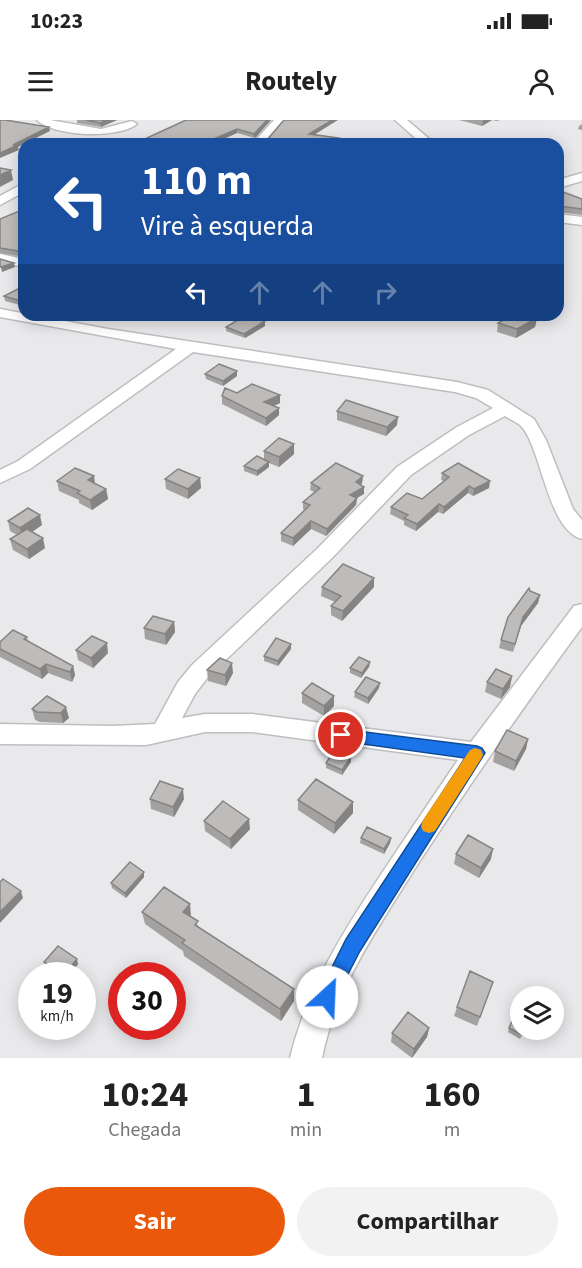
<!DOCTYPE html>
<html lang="pt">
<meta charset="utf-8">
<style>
body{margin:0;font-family:"Source Sans 3",sans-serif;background:#f2f2f2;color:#222;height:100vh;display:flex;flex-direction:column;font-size:22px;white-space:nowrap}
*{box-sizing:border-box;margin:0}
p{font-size:20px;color:#767676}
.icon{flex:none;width:33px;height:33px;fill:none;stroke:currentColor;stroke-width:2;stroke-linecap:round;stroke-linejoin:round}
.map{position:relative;height:938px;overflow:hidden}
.drawer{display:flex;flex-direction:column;background:#fff;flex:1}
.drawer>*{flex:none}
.guide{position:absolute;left:18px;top:18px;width:546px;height:183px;border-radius:18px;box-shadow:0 3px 15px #0003;background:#1a4fa0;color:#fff;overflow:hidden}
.fabs{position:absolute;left:510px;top:866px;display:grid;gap:12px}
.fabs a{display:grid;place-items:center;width:54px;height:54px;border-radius:50%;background:#fff;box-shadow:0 3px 15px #0003;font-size:30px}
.speed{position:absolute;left:18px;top:842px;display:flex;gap:12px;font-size:30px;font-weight:700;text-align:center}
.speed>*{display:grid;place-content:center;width:78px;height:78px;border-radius:50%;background:#fff;box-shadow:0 3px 15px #0003;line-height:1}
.speed small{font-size:15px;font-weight:400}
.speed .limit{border:9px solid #d22;background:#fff;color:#111}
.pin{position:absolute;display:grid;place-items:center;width:51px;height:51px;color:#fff;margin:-26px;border:3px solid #fff;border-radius:50%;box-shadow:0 2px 6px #0007}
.me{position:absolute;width:66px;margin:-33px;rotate:25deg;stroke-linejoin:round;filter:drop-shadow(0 0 4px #0008)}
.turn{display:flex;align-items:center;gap:21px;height:126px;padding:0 24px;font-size:27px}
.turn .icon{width:78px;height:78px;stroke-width:2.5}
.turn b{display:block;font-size:42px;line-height:51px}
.lanes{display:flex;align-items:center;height:57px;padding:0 24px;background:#0003;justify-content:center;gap:30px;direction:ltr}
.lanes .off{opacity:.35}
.eta{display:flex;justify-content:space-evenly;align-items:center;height:102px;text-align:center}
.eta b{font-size:36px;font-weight:700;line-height:42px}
.cta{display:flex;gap:12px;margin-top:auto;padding:12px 24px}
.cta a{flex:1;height:69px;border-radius:36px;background:#ea580c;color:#fff;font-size:24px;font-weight:700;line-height:69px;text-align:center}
.cta a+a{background:#f2f2f2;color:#222}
.status{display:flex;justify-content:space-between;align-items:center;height:42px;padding:0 30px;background:#fff;direction:ltr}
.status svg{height:16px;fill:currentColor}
header{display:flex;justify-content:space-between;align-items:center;height:78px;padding:0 24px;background:#fff;font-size:27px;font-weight:700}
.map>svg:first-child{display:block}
</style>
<div class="status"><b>10:23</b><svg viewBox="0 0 49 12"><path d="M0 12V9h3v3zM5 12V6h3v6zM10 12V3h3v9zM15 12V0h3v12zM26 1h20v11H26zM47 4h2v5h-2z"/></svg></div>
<header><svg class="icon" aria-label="menu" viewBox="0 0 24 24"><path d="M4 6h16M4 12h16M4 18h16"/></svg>Routely<svg class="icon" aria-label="person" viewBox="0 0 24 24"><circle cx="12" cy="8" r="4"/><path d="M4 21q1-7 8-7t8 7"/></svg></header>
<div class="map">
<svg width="582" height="938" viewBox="0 0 582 938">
<rect width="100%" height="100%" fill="#e9e9ec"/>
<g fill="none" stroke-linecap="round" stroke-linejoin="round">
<defs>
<path id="minor" d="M37,0H50L101,9L132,1L137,4C118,19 54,17 37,0Z
M274,0H285L264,24H252Z
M395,0H407L435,24H422Z
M582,53V61L558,68V60Z
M24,63V72L0,85V76Z
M558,94L582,97V105L558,102Z
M0,134L24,139V147L0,142Z
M0,189L108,209L457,262L488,270L534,299L546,320L573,389L582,400V419C547,410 542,328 521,306C517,302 509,299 505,296L469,315L411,355L332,438L208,557L195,574L182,598L205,594H252L471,622L574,486L582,484V507C524,586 469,665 416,747C378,808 336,867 322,938H290C307,867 346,807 386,747C410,711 434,675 458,640L252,612H205L146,625L0,624V604L113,606L155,604L178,562L192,545L318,428L397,347L457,307L493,288L476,278L455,272L193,232L30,349L0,363V350L18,341L176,229L0,197Z"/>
</defs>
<use href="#minor" stroke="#bebec0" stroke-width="3"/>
<use href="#minor" fill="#fff" fill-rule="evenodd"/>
</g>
<path fill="#a3a2a0" d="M77,0H117L101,7L77,3Z
M271,0L255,18L237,13L212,24H134Z
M459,0H500L497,1L492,0L482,6Z
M582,4V10L578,9L579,6Z
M315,15L347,24H266V21Z
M558,75L582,79V95L558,92Z
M24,89V137L0,133V99Z
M24,166V186L5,181L4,176Z
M537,198L535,207L516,218L497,212L498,203Z
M265,206L245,218L226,211V207Z
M237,251V256L223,266L206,259L205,254Z
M237,273L280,283L274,286L279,288V295L266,306L222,284V276Z
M337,291L397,305L386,316L337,300Z
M294,324V334L279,347L269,343V347L257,356L244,351V346L264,340V331Z
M442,353L489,368L473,376L468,373L443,394L438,392L416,411L404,405V401L390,394L391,387L422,379L444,361L441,360Z
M94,356L95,364L106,369L108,379L92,390L79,383V380L59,371L57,361Z
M363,356L362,363L361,365L364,374L357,378L356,385L326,416L311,409L293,426L281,421V413L305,390L303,389V382L314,372L310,370L311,363Z
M200,358L201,368L188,379L166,369L165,359Z
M8,401L42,405L32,412L45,428L29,439L13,430L10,419L17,415L10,411Z
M374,458V467L342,501L331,495V486L335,482L321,476L322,467Z
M530,471L540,475L538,483L521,506L513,532L499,528L501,520Z
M174,502L175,512L166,525L145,519L144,508Z
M27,517L28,521L73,546L75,555L72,562L48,553L42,559L0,537V522Z
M291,529L278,546L264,541V536Z
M76,530L108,533L93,548L78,540Z
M370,542L369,547L361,558L350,553V548Z
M207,550L233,553L226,566L208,561Z
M512,556L510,567L501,579L485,572L487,562Z
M379,568L368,584L354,577L355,572Z
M302,573L334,576V586L324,596L302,583Z
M47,576L69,598L63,603L40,602L35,600L32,589Z
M528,619L526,629L514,651L493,642L495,631Z
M351,637V642L342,655L326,648V643Z
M150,679H184L174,697L151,689Z
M298,680L353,693L334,714L298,690Z
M204,701L250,709L231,729L205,711Z
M361,718H391L390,723L384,734L360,723Z
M456,734L491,739L479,758L454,744Z
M144,757L126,778L112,768L111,763Z
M142,792L191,797L199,807L294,881L281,901L184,836L183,831L145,804Z
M44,842L78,844L69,855H58L46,847Z
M493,862L477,906L454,896L457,887Z
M429,908L427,917L412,938L391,922L392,913Z
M509,908L525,909L520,919L508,912Z"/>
<path fill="#858482" d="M107,0H117L101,7L100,3Z
M267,0H271L255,18L254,14Z
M332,0H338L309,18V14Z
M484,0H492L482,6L483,1Z
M49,7L50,11L18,27L19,30L0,38V33L13,25Z
M237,9V13L212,24H202Z
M11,50L13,60L0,67V55Z
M14,143L15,147L2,152L1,147Z
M537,198L535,207L516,218L517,209Z
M265,201V206L245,218L244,214Z
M237,251V256L223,266V261Z
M280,275V283L264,290V282Z
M279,288V295L266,306V298Z
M398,297L397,305L386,316L387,307Z
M294,324V334L279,347V337Z
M269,342V347L257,356V351Z
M94,356L95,366L88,360Z
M363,356L362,363L356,369V362Z
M200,358L201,368L188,379V369Z
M490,361L489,368L473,376L474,369Z
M469,366L468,373L443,394L444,387Z
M364,367V374L349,382L350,375Z
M106,369L108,379L92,390L90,380Z
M357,378L356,385L326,416L327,409Z
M439,384L438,392L416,411L417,404Z
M40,395L42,405L23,418L20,408Z
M311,401V409L293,426V418Z
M43,418L45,428L29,439L27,429Z
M374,458V467L342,501L343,491Z
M540,475L538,483L521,506L513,532L523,497Z
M174,502L175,512L166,525L165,514Z
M107,523L108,533L93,548L91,538Z
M291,524V529L278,546V541Z
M370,542L369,547L361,558L362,553Z
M232,543L233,553L226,566L225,555Z
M46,544L48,553L42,559L40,549Z
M73,546L75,555L72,562L70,552Z
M512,556L510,567L501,579L503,569Z
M380,563L379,568L368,584V578Z
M334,576V586L324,596V586Z
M66,587L69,598L63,603L61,593Z
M528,619L526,629L514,651L516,641Z
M351,637V642L342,655V650Z
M183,669L184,679L174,697L173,687Z
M353,682V693L334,714L335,703Z
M249,699L250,709L231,729L230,719Z
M391,718L390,723L384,734V729Z
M493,729L491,739L479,758L481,748Z
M144,752V757L126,778L125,773Z
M21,771L23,778L0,803V792Z
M190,784L191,796L183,792Z
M77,839L78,844L69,855H64Z
M294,869V881L281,901L280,889Z
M429,908L427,917L412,938L414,929Z"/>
<path fill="#bebcba" stroke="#858482" stroke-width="1.5" d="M0,0H5L49,7L13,25H18L0,33Z
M86,0H107L100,3Z
M186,0H267L254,14L237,9L202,24H134Z
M284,0H332L309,14L339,18L336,21L347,22L345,24H289L266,21Z
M0,48L11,50L0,55Z
M563,72L582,79V89L559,86L558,88V75Z
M24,89V134V132L0,128V99Z
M0,139L14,143L1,147H0Z
M24,166V182L4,176Z
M246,195H250L265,201L244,214L226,207Z
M512,195H530L537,198L517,209L498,203Z
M219,244L237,251L223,261L205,254Z
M252,264L280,275L264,282L279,288L266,298L222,276L225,268L237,273Z
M346,280L398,297L387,307L337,291Z
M279,318L294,324L279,337L264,331Z
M257,336L269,342L257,351L244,346Z
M336,343L363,356L356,362L364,367L350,375L357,378L327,409L311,401L293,418L281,413L310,385L303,382L320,368L311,363Z
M458,343L490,361L474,369L469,366L444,387L439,384L417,404L404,398L408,395L391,387L407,373L422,379L449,357L442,353Z
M75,348L94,356L88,360L106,369L90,380L77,373L80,371L57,361Z
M178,349L200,358L188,369L165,359Z
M28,388L40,395L20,408L8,401Z
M27,409L43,418L27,429L10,419Z
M343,444L374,458L343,491L331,486L341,476L322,467Z
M529,468L530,471L540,475L523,497L515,524L501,520L508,497Z
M153,496L174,502L165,514L144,508Z
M13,510L27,517L24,519L73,546L70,552L46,544L40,549L0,529V522Z
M92,516L107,523L91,538L76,530Z
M276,518L291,524L278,541L264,536Z
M359,537L370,542L362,553L350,548Z
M220,538L232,543L225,555L207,550Z
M496,549L512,556L503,569L487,562Z
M366,557L380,563L368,578L355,572Z
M312,563L334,576L324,586L302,573Z
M47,576L66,587L61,593L37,592L32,589Z
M507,610L528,619L516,641L495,631Z
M335,630L351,637L342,650L326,643Z
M316,659L353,682L335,703L298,680Z
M160,661L183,669L173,687L150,679Z
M223,681L249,699L230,719L204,701Z
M367,707L391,718L384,729L361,718Z
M468,715L493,729L481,748L456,734Z
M130,742L144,752L125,773L111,763Z
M3,759L21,771L0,792V762Z
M164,767L190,784L183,792L198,801L195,805L294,869L280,889L182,823L185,820L142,792Z
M58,826L77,839L64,855L44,842Z
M470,851L493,862L480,897L457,887Z
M518,888L520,889V909H525L522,915L509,908Z
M408,892L429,908L414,929L392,913Z"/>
<path fill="#1a73e8" stroke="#114b97" stroke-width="1.5" d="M341,609L477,626L482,628L485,633L360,831L333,883L327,886L320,883L317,877L346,819L465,638L341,621L336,619L334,615L336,610Z"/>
<path fill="#f59e0b" d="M475,628L481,630L483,635L481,639L435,711L429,713L423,711L421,706L423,700L470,630Z"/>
</svg>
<div class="fabs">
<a><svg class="icon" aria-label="layers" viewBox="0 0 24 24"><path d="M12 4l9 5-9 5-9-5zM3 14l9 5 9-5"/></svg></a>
</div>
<div class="speed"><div>19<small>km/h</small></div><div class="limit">30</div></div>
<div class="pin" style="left:341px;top:615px;background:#d93025"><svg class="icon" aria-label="arrive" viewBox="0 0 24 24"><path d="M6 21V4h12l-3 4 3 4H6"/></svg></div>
<svg class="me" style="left:327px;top:877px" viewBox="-20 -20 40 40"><circle r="19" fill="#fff"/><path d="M0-13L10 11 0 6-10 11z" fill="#1a73e8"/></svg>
<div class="guide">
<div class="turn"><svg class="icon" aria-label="left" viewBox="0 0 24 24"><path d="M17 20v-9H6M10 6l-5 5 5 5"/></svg><div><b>110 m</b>Vire à esquerda</div></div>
<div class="lanes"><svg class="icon" aria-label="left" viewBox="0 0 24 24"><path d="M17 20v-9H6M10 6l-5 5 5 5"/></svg><svg class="icon off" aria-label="ahead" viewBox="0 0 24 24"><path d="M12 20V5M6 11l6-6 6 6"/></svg><svg class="icon off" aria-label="ahead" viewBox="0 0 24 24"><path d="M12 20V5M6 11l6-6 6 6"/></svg><svg class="icon off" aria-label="right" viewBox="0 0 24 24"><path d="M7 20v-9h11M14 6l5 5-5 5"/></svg></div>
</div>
</div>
<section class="drawer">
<div class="eta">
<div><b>10:24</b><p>Chegada</p></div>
<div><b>1</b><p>min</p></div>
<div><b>160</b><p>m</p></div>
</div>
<div class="cta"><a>Sair</a><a>Compartilhar</a></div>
</section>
